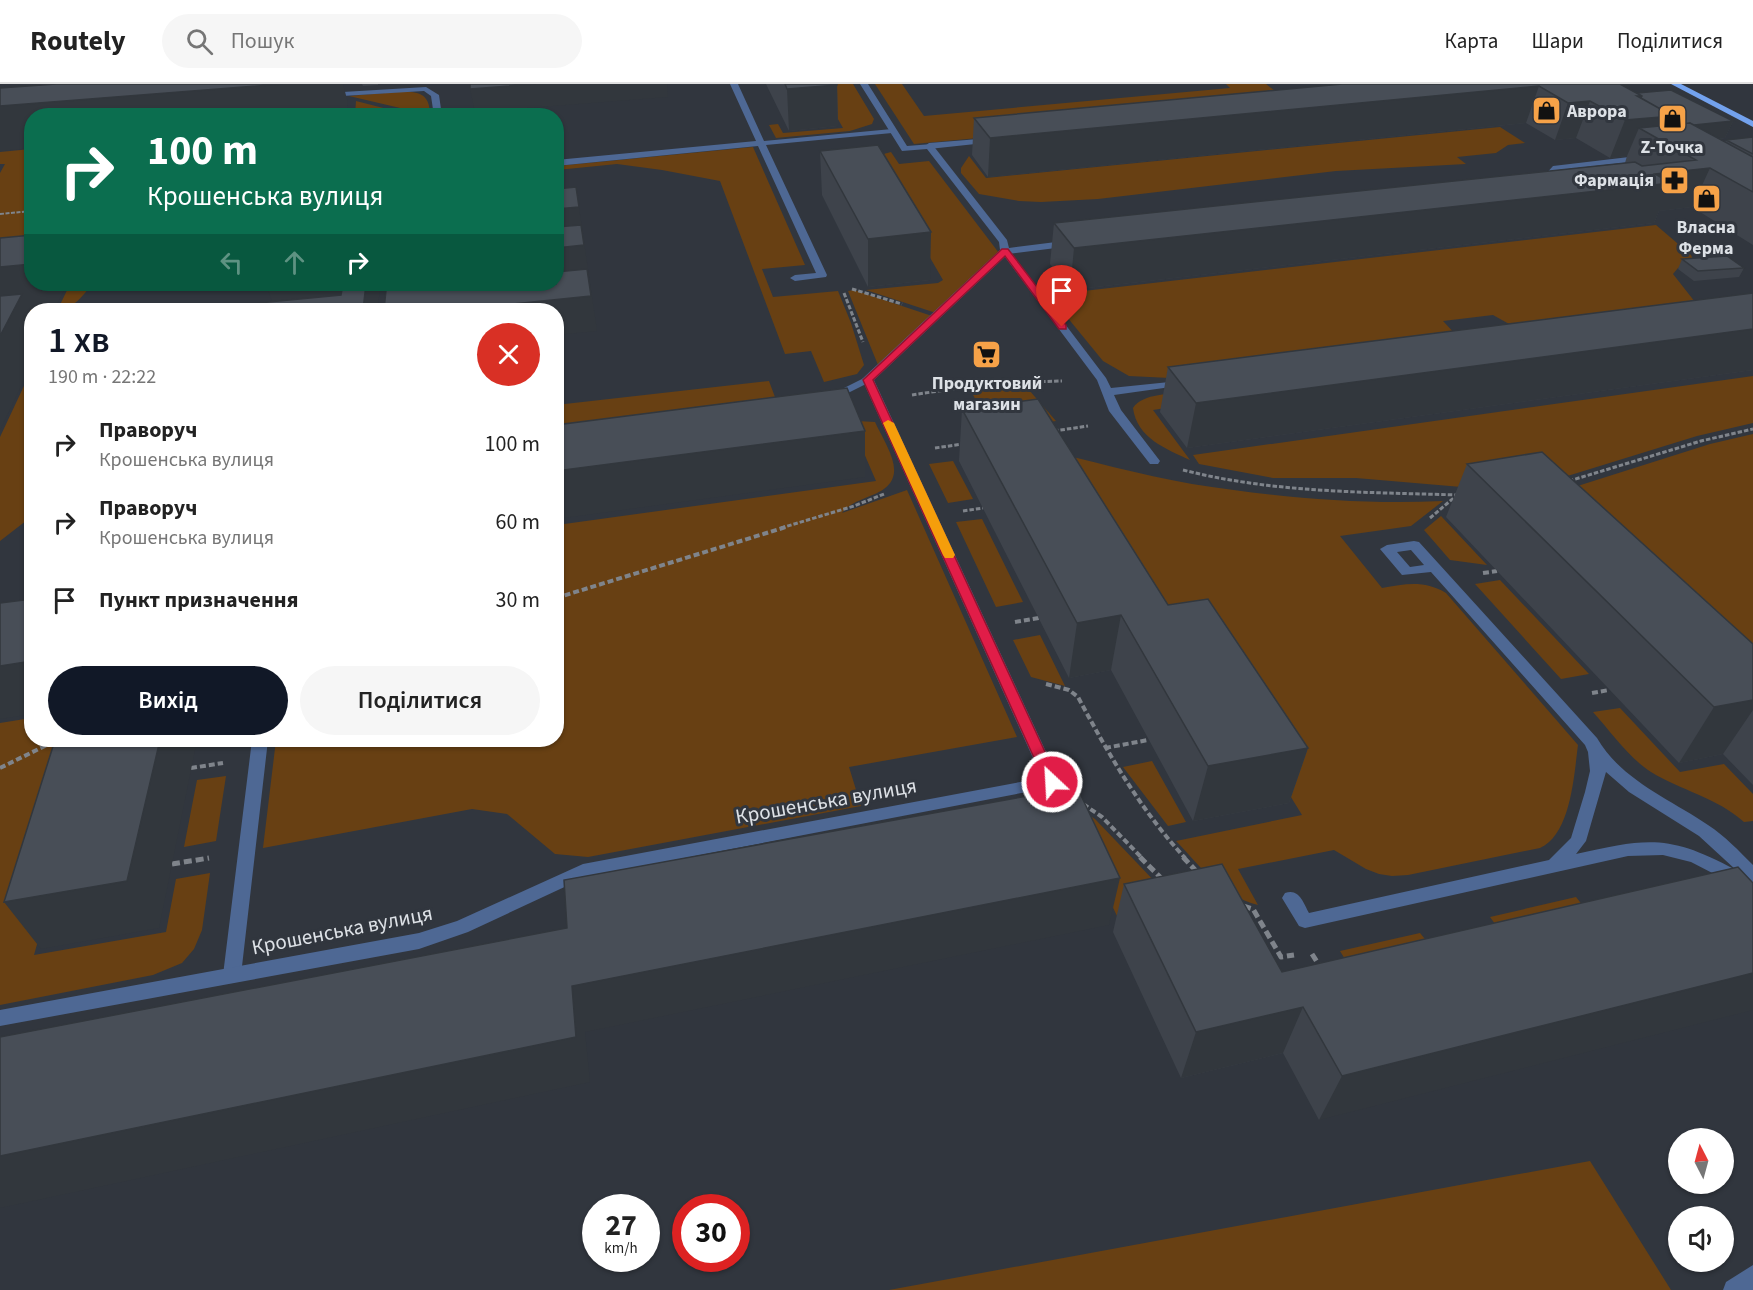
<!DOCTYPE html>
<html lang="uk">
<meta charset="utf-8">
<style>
body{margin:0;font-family:"Source Sans 3",sans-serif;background:#f6f6f6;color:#222;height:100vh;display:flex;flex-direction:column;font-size:22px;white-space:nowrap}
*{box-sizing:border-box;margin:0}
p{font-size:20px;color:#767676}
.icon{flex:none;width:33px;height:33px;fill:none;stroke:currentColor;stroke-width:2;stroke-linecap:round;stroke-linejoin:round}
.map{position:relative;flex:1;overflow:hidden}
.drawer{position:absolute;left:24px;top:219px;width:540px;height:444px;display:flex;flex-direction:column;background:#fff;border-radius:24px;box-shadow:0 2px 4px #0004}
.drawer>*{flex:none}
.hud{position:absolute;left:24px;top:24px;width:540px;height:183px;border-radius:24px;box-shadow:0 2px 4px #0004;background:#0b6e4f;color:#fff;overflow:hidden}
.needle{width:39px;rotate:354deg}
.tools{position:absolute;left:1668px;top:1044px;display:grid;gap:12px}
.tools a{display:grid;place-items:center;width:66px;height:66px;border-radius:50%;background:#fff;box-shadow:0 2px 4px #0004;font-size:30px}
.speed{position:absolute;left:582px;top:1110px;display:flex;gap:12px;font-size:30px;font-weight:700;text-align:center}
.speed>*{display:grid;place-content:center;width:78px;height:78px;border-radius:50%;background:#fff;box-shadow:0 2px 4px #0004;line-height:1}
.speed small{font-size:15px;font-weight:400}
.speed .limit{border:9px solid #d22;background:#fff;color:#111}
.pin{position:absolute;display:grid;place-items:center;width:51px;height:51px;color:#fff;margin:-62px -26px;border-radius:50% 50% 50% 0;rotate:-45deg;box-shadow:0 0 6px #0007}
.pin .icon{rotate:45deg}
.me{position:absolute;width:66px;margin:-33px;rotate:335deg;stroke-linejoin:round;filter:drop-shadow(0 0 4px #0008)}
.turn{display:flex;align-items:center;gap:21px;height:126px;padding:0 24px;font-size:27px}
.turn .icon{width:78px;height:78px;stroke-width:2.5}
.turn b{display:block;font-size:42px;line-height:51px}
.lanes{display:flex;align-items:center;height:57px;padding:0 24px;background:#0003;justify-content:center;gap:30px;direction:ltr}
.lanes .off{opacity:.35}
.round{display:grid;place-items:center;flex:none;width:63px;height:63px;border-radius:32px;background:#f6f6f6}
.headline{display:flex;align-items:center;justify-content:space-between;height:102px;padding:0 24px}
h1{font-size:36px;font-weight:600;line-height:45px;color:#111827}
.primary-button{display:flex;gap:12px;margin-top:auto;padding:12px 24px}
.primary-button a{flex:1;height:69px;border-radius:36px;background:#111827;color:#fff;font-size:24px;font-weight:600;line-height:69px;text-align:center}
.primary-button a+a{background:#f6f6f6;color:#222}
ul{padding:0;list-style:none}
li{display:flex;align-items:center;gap:18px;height:78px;padding:0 24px}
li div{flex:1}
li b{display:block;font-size:22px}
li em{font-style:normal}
header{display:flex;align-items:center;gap:36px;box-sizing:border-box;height:84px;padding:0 30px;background:#fff;border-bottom:2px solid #e0e0e0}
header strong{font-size:28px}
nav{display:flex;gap:33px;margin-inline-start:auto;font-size:21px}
.search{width:420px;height:54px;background:#f6f6f6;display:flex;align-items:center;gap:15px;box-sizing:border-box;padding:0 21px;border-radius:33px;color:#767676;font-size:22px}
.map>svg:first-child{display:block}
</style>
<header>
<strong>Routely</strong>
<div class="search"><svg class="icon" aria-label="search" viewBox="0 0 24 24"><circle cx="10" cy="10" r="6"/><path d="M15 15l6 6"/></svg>Пошук</div>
<nav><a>Карта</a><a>Шари</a><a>Поділитися</a></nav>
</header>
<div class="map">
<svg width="1753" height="1206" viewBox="0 0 1753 1206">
<rect width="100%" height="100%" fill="#31363e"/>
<path fill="#684013" d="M818,0H853L874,35L872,40L850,47L776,54L769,41L778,40L783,49L843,44Z
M875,0H902L924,32L1230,4L1226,0H1266L1297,24L914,60Z
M398,8C418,7 430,9 430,31L349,12Z
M356,17L411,31H355Z
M1500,43L1525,59L1508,61L1496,69L1457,73L1466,80L1336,87L1098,115L1041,118L1019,117L979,110L961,89V84L969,72L986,94Z
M753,63L805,181L762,185L773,213L838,207L851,239L864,281L857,290L824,298L811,267L785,270L720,97L662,86L617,80L557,86V82Z
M31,65V164L0,180V89L5,80H0V68Z
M891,68L899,80L929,77L999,169L936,229L866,206L938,199L943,196L918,153L880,71Z
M1656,141L1691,171L1694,178L1678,184L1673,190L1695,218L1520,246L1493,231L1443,237L1458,253L1170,294L1129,292L1103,277L1049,211Z
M70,200H92C71,228 66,226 32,226L31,233L0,229L59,223Z
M854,206L932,232L878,281L848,207Z
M31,287V433L0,457V353Z
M1753,292V339L1697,352L1548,398L1485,405L1356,394H1273L1199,380L1193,371Z
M769,297L782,332L557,360L556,321Z
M1014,302L1029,306L1056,337L992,347L971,307Z
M1188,308L1197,319L1153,326L1190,376C1166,365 1137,354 1133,324C1143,309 1172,310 1188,308Z
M857,337L875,338C888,366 913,397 870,412C859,417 850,419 842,429L907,406L1017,653L849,683L861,722L588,773L555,770L507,730L472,725L263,764L276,656H556L557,441L876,397L854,346Z
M1753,350V642L1524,419L1710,360Z
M1036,364C1088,376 1140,391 1192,400C1275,413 1359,421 1443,417L1411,442L1340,452L1382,504C1406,500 1424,496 1446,509L1578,661C1574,691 1571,750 1540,764L1408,791L1392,792L1379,790L1366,785L1334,766L1238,785L1258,821C1220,811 1202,784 1176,757L1302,731L1196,559Z
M953,377L973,415L948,419L929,380Z
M1441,432L1487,481L1450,476L1424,446Z
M982,435L1023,518L996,523L956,438Z
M1500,496L1589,590L1561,595L1475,500Z
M1040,551L1065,602L1031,593L1013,556Z
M1620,624L1680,688L1724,680L1753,710V737L1744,738C1716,713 1682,707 1651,688C1629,674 1611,648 1593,628Z
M31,634L32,656H94L34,871L166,848L176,795L210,789L202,846L194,865L182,879L153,891L0,921V639Z
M1152,677L1186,738L1168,742L1123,683Z
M226,692L216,757L184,763L197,696Z
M1081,726L1095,735L1159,802L1147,826L1117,832L1077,747Z
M1576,813L1602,846L1514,866L1490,833Z
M1420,849L1429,860L1362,903L1340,867Z
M1590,1077L1671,1206H889Z"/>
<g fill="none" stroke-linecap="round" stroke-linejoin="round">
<path stroke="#7f848b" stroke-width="2" stroke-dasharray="4 1.5" stroke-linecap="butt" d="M0,130L32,127"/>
<path stroke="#7f848b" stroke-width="3" stroke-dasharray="4.5 2" stroke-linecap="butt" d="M852,205L902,220
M844,209L863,258
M912,311L991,299L1062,297
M1054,347L1088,342
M935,364L963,360
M1183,386C1273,409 1365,408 1458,411
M1569,397L1701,357L1753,345
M963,427L983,424
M1430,434L1456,412
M781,444L854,422L884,410"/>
<path stroke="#7f848b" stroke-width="4" stroke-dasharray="6 3" stroke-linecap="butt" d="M1483,489L1497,487
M556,514L786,443
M1015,538L1039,534
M1046,600L1069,606L1078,613C1109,671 1140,725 1185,774
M1592,609L1609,606
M1105,664L1148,656
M0,684L57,656
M191,684L223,679
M1083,720L1102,733L1142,774"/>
<path stroke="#7f848b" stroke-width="5" stroke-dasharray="8 4" stroke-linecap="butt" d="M1140,773L1162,795
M1183,773L1197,788
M172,780L209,774
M1243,822L1253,825L1281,873L1294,871
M1312,870L1321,884"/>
<path fill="#4e6894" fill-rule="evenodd" d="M730,0H738L764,57L892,45L896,47L892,49L766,61L827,191L826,193L795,197L790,194L795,191L816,189L758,62L556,82V76L756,57Z
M426,3L439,11L442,32H434L431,12L424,7L326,13L322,11L326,9Z
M991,54L995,56L994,58L929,65L925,62L929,59Z
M1002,165H1008L1106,294L1111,304L1189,296V300L1185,301L1114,311L1121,326L1160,377L1158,380H1150L1109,327L1097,296L1002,169Z
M868,292L874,295L872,297L834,316H826L824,314Z
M1414,457L1419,458L1439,480L1597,654C1621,696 1670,715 1708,741C1725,752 1739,767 1753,781V810L1691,778L1663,771L1628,772L1305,844L1299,842L1282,814L1285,809C1299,804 1303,818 1309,829L1549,776L1571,754L1585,708L1590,687L1588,668L1585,661L1431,488L1402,491L1380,465L1387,461ZM1411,466L1424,481L1410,483L1397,468ZM1606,688L1629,708L1699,752L1736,786C1669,750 1648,754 1576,770L1586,757Z
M252,656H268L241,891L239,897L232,899L225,897L223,891Z
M1753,1181V1206H1723L1726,1198Z"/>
<path fill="#4e6894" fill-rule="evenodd" d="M860,0H868L907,62L932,60L1007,156L1009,164L1072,156L1077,159L1072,162L1008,170L874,296L1060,698L1058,702L586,793L468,848L419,865L0,942V926L419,849L457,837L583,780L1042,694L862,295L1000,166L999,158L927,65L902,67Z
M1646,71L1649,72V76L1559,86L1553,92L1551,106L1544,104L1545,91L1553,82Z"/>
<path fill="#73a2ee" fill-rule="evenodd" d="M1671,0H1681L1753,37V43Z"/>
</g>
<path fill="#3e434b" d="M362,0H378V1L363,2Z
M766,0H837L838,42L789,47Z
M1342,0H1630L1628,5L1637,9L1733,37L1725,54L1719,55L1725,58L1726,56L1753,53V161L1692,123L1659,127L1654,139L1070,206L1050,180L1054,139L1625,79L1627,72L1610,74L1576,54L1555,56L1526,39L988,93L972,71L974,34Z
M820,67L930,196L868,203L822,111Z
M1682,175L1744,184L1739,193L1694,197L1678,185Z
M1753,209V286L1187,364L1160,328L1168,283Z
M962,325L1168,521L1308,664L1289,719L1193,737L1111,586L1069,594L959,377Z
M1467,380L1753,560V701L1723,670L1679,679L1446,433Z
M1738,783L1319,1036L1283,969L1181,994L1113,848L1124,800L1282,888Z"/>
<path fill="#32373d" d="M283,0H343L348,19L346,32H32V64L0,67V22Z
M536,0H667L668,13L475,28L470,5Z
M1594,0H1630L1628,6Z
M837,1L838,42L789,47L787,5Z
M1539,2L1526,39L988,93L990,54Z
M1637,12H1642L1673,32L1662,57L1639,44L1627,72L1610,74L1625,36Z
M1590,17L1576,54L1555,56L1568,19Z
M1733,37L1725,54L1668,60L1673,43Z
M1710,84L1692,123L1659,127L1654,139L1070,206L1074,164L1655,90Z
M576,103L597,247L556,251V226H454L556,198V125Z
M931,148L930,196L868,203V155Z
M32,180V200H67L56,222L29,225L32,229V279L0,346V183Z
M266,200H349L355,221L275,226Z
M366,200H381L377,226H363Z
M1753,245V286L1187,364L1196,319Z
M865,347V393L556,435V387Z
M1121,531L1111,586L1069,594L1077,539Z
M32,577V630L0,635V582Z
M1753,616V626L1723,670L1679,679L1714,623Z
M160,656H197L159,844L41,865L4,818Z
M1308,664L1289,719L1193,737L1208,682Z
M1120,794L1109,841L585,948L590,998L0,1124V1072L572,902Z
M1753,889V926L1319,1036L1342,992Z
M1303,923L1283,969L1181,994L1196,948Z"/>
<path fill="#484e57" stroke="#32373d" stroke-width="1.5" d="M56,0H283L0,22V4Z
M470,0H536L470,5Z
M785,0H837V1L787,5Z
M1342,0H1620L1642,12H1637L1673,32L1625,36L1590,17L1568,19L1539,2L990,54L974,34Z
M1671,6L1733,37L1694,41L1690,39L1669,41L1673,32L1641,14L1642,12L1637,9Z
M1690,39L1753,73V108L1710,84L1655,90L1671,99L1074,164L1054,139L1635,78L1642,82L1696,76L1639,44Z
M1753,53V70L1726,56Z
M878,61L931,148L868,155L820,67Z
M576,103L579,123L556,125V105Z
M581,141L584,161L556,164V143Z
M32,151V180L0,183V154Z
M1727,172L1744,184L1698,187L1682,175Z
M587,185L591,212L454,226H384L386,206L453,200H556V188Z
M343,200H366L363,226H256L258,219L341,211Z
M1753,209V245L1196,319L1168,283Z
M22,210L0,252V212Z
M847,304L865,347L556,387V341Z
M1038,315L1168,521L1208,515L1308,664L1208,682L1121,531L1077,539L962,325Z
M1542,368L1753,560V616L1714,623L1467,380Z
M32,515V577L0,582V519Z
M55,656H160L127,797L4,818Z
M1077,703L1120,794L572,902L576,953L0,1072V953L567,844L564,796Z
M1222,780L1282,888L1738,783L1753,799V889L1342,992L1303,923L1196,948L1124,800Z"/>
<path fill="#e11d48" stroke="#92132f" stroke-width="1.5" d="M1002,165H1008L1066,241V245H1059L1005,172L873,296L1059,698L1057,702H1047L1045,698L863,296Z"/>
<path fill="#f59e0b" d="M888,336L894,339L955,471L953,474H945L943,471L883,339Z"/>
<defs>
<symbol id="shop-square" viewBox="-11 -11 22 22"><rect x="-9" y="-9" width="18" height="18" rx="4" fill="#f6a248" stroke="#31363e"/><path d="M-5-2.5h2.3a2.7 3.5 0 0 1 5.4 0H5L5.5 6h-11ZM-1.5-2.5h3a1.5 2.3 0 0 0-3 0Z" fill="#111"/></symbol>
<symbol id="pharmacy-square" viewBox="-11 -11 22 22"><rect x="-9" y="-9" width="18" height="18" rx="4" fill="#f6a248" stroke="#31363e"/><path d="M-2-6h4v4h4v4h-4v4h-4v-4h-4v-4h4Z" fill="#111"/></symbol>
<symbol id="supermarket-square" viewBox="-11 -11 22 22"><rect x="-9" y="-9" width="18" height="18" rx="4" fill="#f6a248" stroke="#31363e"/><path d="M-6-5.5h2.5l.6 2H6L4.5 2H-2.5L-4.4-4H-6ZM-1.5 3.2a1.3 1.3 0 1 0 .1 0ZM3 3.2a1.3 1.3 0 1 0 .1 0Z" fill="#111"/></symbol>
</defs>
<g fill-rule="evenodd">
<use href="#shop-square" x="1530" y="10" width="33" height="33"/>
<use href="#shop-square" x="1656" y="18" width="33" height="33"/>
<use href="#pharmacy-square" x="1658" y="80" width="33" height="33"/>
<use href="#shop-square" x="1690" y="98" width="33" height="33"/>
<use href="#supermarket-square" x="970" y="254" width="33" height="33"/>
</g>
<g text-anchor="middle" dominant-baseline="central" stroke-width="6" stroke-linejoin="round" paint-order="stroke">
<g font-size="18" font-weight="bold" fill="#dde1e6" stroke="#31363e">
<text x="1567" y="27" text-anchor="start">Аврора</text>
<text x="1672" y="63">Z-Точка</text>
<text x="1654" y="96" text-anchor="end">Фармація</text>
<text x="1706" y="143">Власна<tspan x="1706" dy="21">Ферма</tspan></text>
<text x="987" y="299">Продуктовий<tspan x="987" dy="21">магазин</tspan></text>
</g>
<g font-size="21" fill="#dde1e6" stroke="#31363e">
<text transform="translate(826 717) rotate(-10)">Крошенська вулиця</text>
<text transform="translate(342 846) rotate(-11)">Крошенська вулиця</text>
</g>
</g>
</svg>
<div class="tools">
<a><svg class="needle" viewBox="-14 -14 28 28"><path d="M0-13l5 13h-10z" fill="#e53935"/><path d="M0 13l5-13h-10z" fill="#767676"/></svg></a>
<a><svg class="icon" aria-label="sound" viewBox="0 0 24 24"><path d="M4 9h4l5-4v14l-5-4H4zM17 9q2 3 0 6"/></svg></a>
</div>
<div class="speed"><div>27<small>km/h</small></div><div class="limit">30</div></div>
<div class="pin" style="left:1062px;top:243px;background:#d93025"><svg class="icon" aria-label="arrive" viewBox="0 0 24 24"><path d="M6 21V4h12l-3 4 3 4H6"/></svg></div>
<svg class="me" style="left:1052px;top:698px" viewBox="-20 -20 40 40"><circle r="17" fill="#e11d48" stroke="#fff" stroke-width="3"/><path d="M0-11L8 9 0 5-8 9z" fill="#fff"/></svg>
<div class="hud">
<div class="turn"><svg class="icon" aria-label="right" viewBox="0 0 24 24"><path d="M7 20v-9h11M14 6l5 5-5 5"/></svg><div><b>100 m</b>Крошенська вулиця</div></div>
<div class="lanes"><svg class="icon off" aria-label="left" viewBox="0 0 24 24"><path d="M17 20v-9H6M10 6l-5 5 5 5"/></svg><svg class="icon off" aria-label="ahead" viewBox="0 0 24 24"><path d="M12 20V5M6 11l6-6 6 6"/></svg><svg class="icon" aria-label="right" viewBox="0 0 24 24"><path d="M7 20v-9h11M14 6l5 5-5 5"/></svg></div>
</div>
<section class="drawer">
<div class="headline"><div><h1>1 хв</h1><p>190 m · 22:22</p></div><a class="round" style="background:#d93025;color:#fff"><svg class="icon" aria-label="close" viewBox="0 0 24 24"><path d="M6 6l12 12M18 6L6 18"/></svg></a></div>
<ul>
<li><svg class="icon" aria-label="right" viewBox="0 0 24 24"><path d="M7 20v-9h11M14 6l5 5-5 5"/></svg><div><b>Праворуч</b><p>Крошенська вулиця</p></div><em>100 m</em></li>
<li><svg class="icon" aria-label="right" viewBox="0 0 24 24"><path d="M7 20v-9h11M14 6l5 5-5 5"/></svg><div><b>Праворуч</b><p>Крошенська вулиця</p></div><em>60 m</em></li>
<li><svg class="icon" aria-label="arrive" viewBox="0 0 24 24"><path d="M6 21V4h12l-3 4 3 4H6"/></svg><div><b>Пункт призначення</b></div><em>30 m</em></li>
</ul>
<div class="primary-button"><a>Вихід</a><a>Поділитися</a></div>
</section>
</div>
